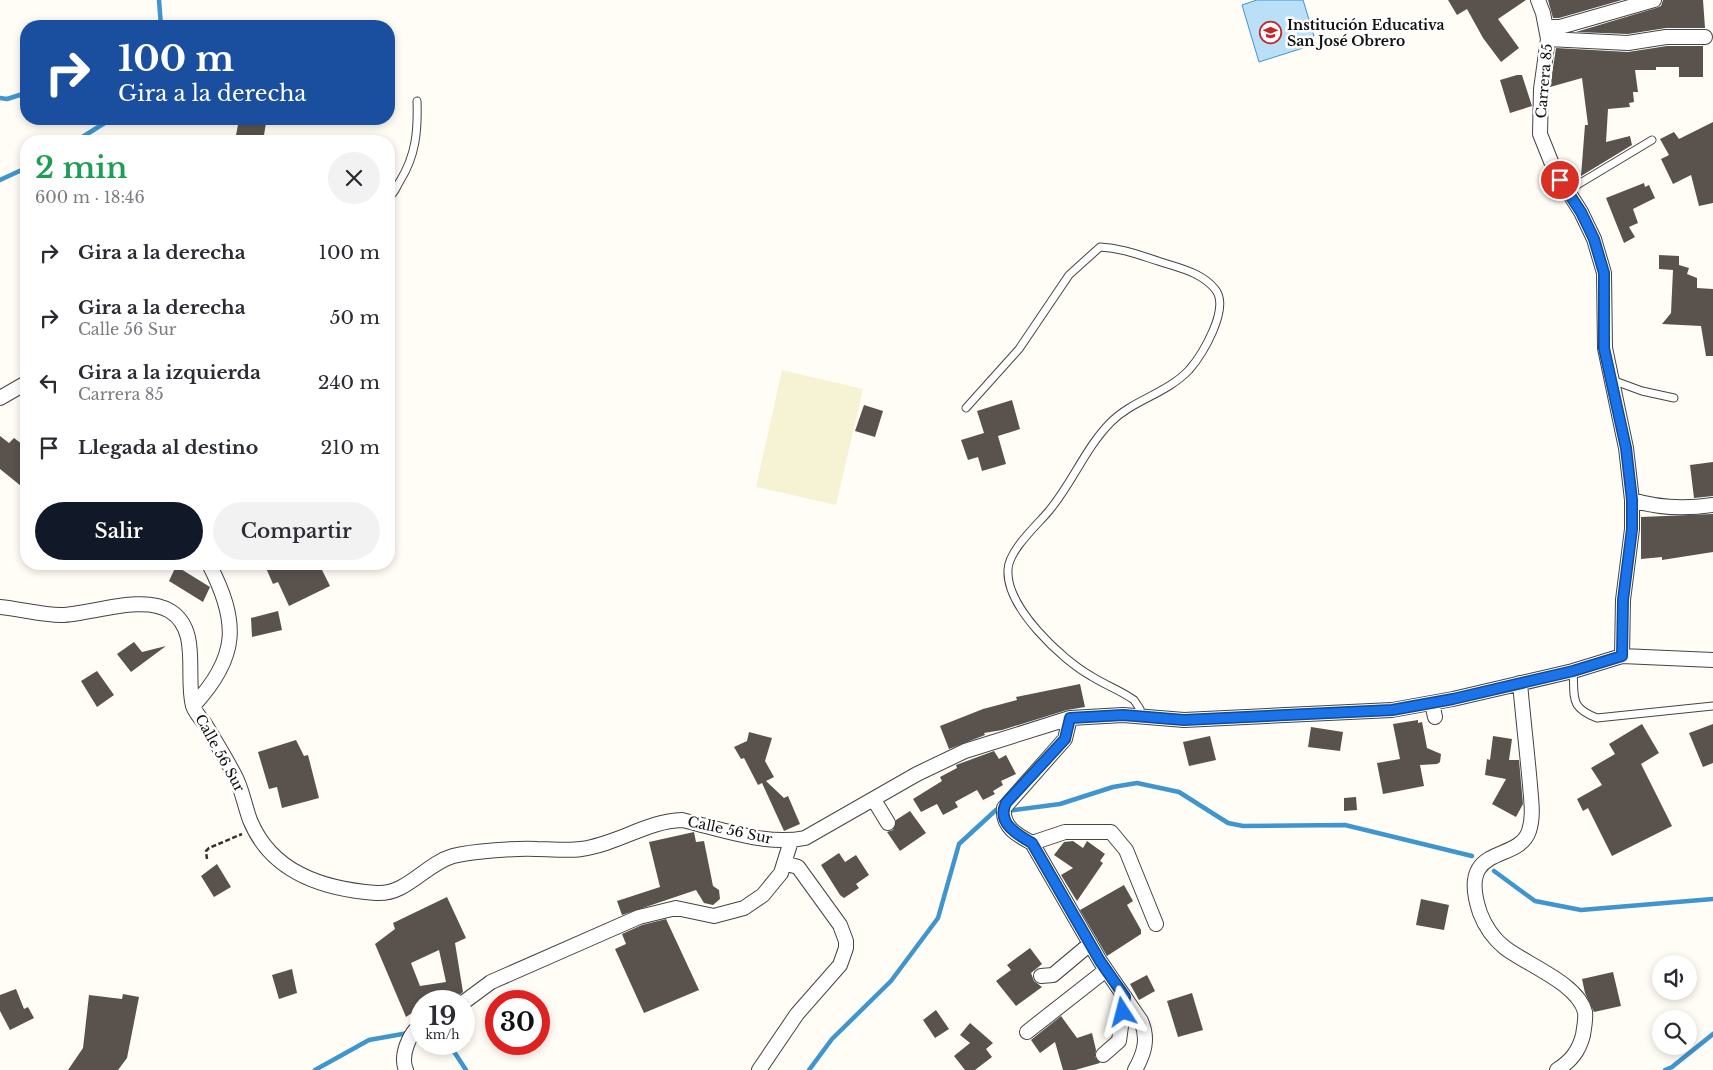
<!DOCTYPE html>
<html lang="es">
<meta charset="utf-8">
<style>
body{margin:0;font-family:"Libre Baskerville",serif;background:#f2f2f3;color:#2b2b33;height:100vh;display:flex;flex-direction:column;font-size:19px;white-space:nowrap}
*{box-sizing:border-box;margin:0}
p{font-size:16px;color:#7c7c81}
.icon{flex:none;width:28px;height:28px;fill:none;stroke:currentColor;stroke-width:2;stroke-linecap:round;stroke-linejoin:round}
.map{position:relative;flex:1;overflow:hidden}
.panel{position:absolute;left:20px;top:135px;width:375px;height:435px;display:flex;flex-direction:column;background:#fff;border-radius:20px;box-shadow:0 2px 8px #0003}
.panel>*{flex:none}
.banner{position:absolute;left:20px;top:20px;width:375px;height:105px;border-radius:20px;box-shadow:0 2px 8px #0003;background:#1a4fa0;color:#fff;overflow:hidden}
.fabs{position:absolute;left:1652px;top:955px;display:grid;gap:10px}
.fabs a{display:grid;place-items:center;width:45px;height:45px;border-radius:50%;background:#fff;box-shadow:0 2px 8px #0003;font-size:25px}
.speed{position:absolute;left:410px;top:990px;display:flex;gap:10px;font-size:25px;font-weight:700;text-align:center}
.speed>*{display:grid;place-content:center;width:65px;height:65px;border-radius:50%;background:#fff;box-shadow:0 2px 8px #0003;line-height:1}
.speed small{font-size:12px;font-weight:400}
.speed .limit{border:8px solid #d22;background:#fff;color:#111}
.pin{position:absolute;display:grid;place-items:center;width:42px;height:42px;color:#fff;margin:-21px;border:2px solid #fff;border-radius:50%;box-shadow:0 1px 5px #0007}
.me{position:absolute;width:55px;margin:-28px;rotate:351deg;stroke-linejoin:round;filter:drop-shadow(0 0 4px #0008)}
.turn{display:flex;align-items:center;gap:18px;height:105px;padding:0 15px;font-size:22px}
.turn .icon{width:65px;height:65px;stroke-width:2.5}
.turn b{display:block;font-size:35px;line-height:42px}
.round{display:grid;place-items:center;flex:none;width:52px;height:52px;border-radius:26px;background:#f2f2f3}
.summary{display:flex;align-items:center;justify-content:space-between;height:85px;padding:0 15px}
h1{font-size:30px;font-weight:600;line-height:38px;color:#1e9e55}
.action{display:flex;gap:10px;margin-top:auto;padding:10px 15px}
.action a{flex:1;height:58px;border-radius:30px;background:#111827;color:#fff;font-size:20px;font-weight:600;line-height:58px;text-align:center}
.action a+a{background:#f2f2f3;color:#2b2b33}
ul{padding:0;list-style:none}
li{display:flex;align-items:center;gap:15px;height:65px;padding:0 15px}
li div{flex:1}
li b{display:block;font-size:19px}
li em{font-style:normal}
.map>svg:first-child{display:block}
</style>
<div class="map">
<svg width="1713" height="1070" viewBox="0 0 1713 1070">
<rect width="100%" height="100%" fill="#fffdf5"/>
<path fill="#f6f3d4" d="M782,370L863,389L836,505L756,487Z"/>
<path fill="#b9e0f7" stroke="#3f96cf" d="M1257,0H1303L1314,36L1301,40L1303,48L1259,62L1242,5Z"/>
<g fill="none" stroke-linecap="round" stroke-linejoin="round">
<path stroke="#3f96cf" stroke-width="4.5" d="M159,0L161,26
M0,98L7,99L26,93
M76,141L111,119
M0,180L26,168
M1007,811L1060,804L1113,787L1137,783L1179,792L1228,823L1243,826L1345,825L1472,856
M1494,871L1535,901L1581,910L1713,899
M449,1044L466,1070
M315,1070L369,1040L408,1033
M809,1070L832,1039L891,981L938,918L959,844L996,810
M1665,1070L1672,1067L1713,1034"/>
</g>
<path fill="#5a524d" fill-rule="evenodd" d="M1448,0H1526L1498,19L1519,48L1501,62L1483,38L1467,9L1457,15Z
M1548,0H1622L1559,18H1553Z
M1663,0H1703L1705,28H1666L1628,34L1576,32L1656,8L1661,6Z
M1667,46H1703V77H1679V67H1656V70H1635L1638,92H1633L1634,102L1629,103L1630,107L1608,109L1606,142L1630,136L1632,145L1581,176L1585,125H1588L1582,78L1550,87L1556,48L1628,52Z
M1517,75H1522L1532,106L1510,113L1500,80Z
M239,119H257L256,122L266,123L263,141H235Z
M1713,122V203L1699,206L1691,175L1673,184L1661,159L1669,155L1660,139L1674,132L1679,139Z
M1644,183L1645,187L1649,185L1655,198L1633,209L1638,223L1629,227L1635,237L1624,243L1606,198Z
M1659,255L1679,256V265L1689,268L1687,274L1697,278V288L1713,289V356H1706L1701,326L1662,324L1671,313L1673,270L1659,269Z
M1012,400L1020,429L998,436L1006,464L982,471L978,457L968,460L961,440L984,433L977,411Z
M864,405L883,411L875,437L855,431Z
M0,436L9,443L14,438L26,447V479L21,486L0,469Z
M1713,462V496L1694,498L1690,465Z
M1713,514V552L1662,560V557L1641,559V517Z
M275,564H319L330,586L289,606L278,582L273,584L266,568Z
M176,566L210,587L203,602L169,581Z
M278,611L282,630L252,637L251,618Z
M134,642L142,652L166,646L131,672L117,654Z
M97,671L114,695L97,707L81,681Z
M1080,684L1085,707L1067,710L1002,730L984,733L985,735L949,749L940,726L983,709L1017,700L1016,697Z
M1418,720V723L1422,722L1427,748L1441,754L1440,762L1437,764L1420,765L1424,786L1383,794L1377,763L1400,759L1393,724Z
M1642,724L1659,753L1641,764L1672,826L1612,856L1588,808L1583,811L1577,799L1602,785L1591,768L1615,754L1609,744Z
M1713,724V763L1703,767L1689,733Z
M1311,727L1343,732L1340,751L1308,747Z
M749,732L772,738L765,761L774,777L766,781L784,798L788,796L800,824L784,831L762,783L758,785L744,758L741,759L734,747L747,741Z
M1210,736L1216,760L1189,766L1183,742Z
M1493,736L1512,739L1509,760H1519L1523,804L1516,817L1492,804L1506,779L1485,775L1487,759L1490,760Z
M296,740L304,756L308,755L319,798L282,808L277,787L269,789L258,752Z
M994,751L999,759L1006,755L1016,774L1001,781L1003,785L993,791L995,794L983,800L977,790L955,802L958,807L943,815L937,804L921,812L913,799L942,781L940,777L957,768L956,765Z
M1356,797L1357,810L1344,811V798Z
M910,811L926,833L900,851L887,832L893,830L896,820Z
M694,832L696,842L704,841L713,886L719,890L720,899L713,905L704,903L696,890L622,915L617,901L660,887L649,842Z
M1073,841L1083,848L1087,841L1105,854L1100,861L1103,863L1077,901L1061,875L1073,868L1054,855L1064,842Z
M839,853L845,862L856,855L869,875L856,884L859,888L844,898L840,895L821,865Z
M217,864L231,887L214,897L201,876Z
M1124,885L1133,901L1127,905L1141,930V934L1107,956L1080,910Z
M447,897L466,938L455,943L463,992L458,996L434,1001H421V1007L406,1017L375,944L395,929L393,923ZM439,950L446,982L420,986L411,963Z
M1421,899L1449,905L1444,930L1416,925Z
M666,919L699,990L644,1013L615,949L626,944L622,934L642,925Z
M1030,948L1042,964L1031,973L1034,981L1042,987L1016,1006L996,981L1011,970L1007,965Z
M292,969L297,993L279,999L272,975Z
M1613,972L1621,1006L1594,1012L1585,993L1582,979Z
M1147,975L1155,991L1139,1000L1130,984Z
M16,989L24,1009L28,1007L34,1018L10,1030L0,1011V995Z
M1192,993L1203,1030L1178,1037L1167,1001Z
M123,994L139,997L127,1058L118,1070H68L83,1048L89,995L122,999Z
M936,1010L949,1029L935,1038L923,1020Z
M1061,1016L1077,1038L1092,1033L1096,1050L1095,1057L1100,1063L1075,1070H1063L1055,1042L1040,1053L1031,1040Z
M970,1023L993,1043L986,1049L992,1057L975,1070H965L954,1056L970,1043L960,1035Z"/>
<g fill="none" stroke-linecap="round" stroke-linejoin="round">
<defs>
<path id="lane" d="M1567,191L1652,140
M389,197C395,193 396,187 400,181C416,155 418,131 417,101
M1612,380L1642,391L1674,398
M966,408L1019,349L1069,275L1100,247C1121,248 1139,255 1158,261C1179,268 1201,272 1215,289C1231,308 1202,355 1189,370C1166,394 1133,400 1111,422C1085,448 1072,484 1048,512C1037,525 1008,551 1008,570C1006,607 1061,659 1091,676C1105,685 1120,690 1134,700L1140,709L1141,717
M1573,671C1575,698 1569,707 1597,718L1713,706"/>
<path id="street" d="M1538,0L1543,13L1548,39L1541,89L1540,134L1554,169L1581,212L1594,239L1604,273L1605,348L1626,448L1632,500V529L1623,600L1622,656
M1546,27H1560L1654,0
M1548,39L1628,43L1666,37H1705
M0,398L26,383
M1632,500C1658,508 1686,509 1713,505
M0,607C20,609 42,615 61,615C92,614 143,594 170,611C201,630 185,676 193,706C195,712 201,719 205,724C215,741 225,757 234,774C242,788 244,804 250,820C271,872 322,889 376,893C407,895 425,864 453,856C472,851 518,848 537,849C552,849 567,851 581,849C618,844 647,821 682,820C721,829 766,846 805,838L917,774L965,751L1070,718L1123,715L1184,720L1392,710L1453,699L1573,671L1622,656L1713,660
M1520,683C1523,717 1527,751 1530,785C1531,800 1534,816 1529,831C1518,864 1456,842 1480,913C1485,926 1493,938 1504,947C1525,964 1578,983 1585,1012C1586,1019 1584,1028 1583,1035C1579,1051 1571,1061 1557,1070
M1432,703L1435,717
M193,706C239,657 239,622 209,564
M874,800L888,823
M1032,843C1017,835 1002,827 1004,808L1065,739L1070,718
M1041,976L1053,975L1090,944
M464,1002L491,982L639,917L676,908L714,916L744,908L763,895L781,873L791,841
M1027,1032L1106,970
M1103,1055L1119,1041L1125,997
M406,1070C400,1056 409,1033 421,1025
M759,1070L797,1014L840,965L846,948V941L840,925L798,867L784,863
M1135,1070C1144,1054 1149,1039 1141,1021L1100,961L1032,843L1065,832H1111L1126,850L1156,924"/>
</defs>
<use href="#lane" stroke="#444" stroke-width="9"/>
<use href="#street" stroke="#444" stroke-width="16"/>
<path stroke="#333" stroke-width="2.5" stroke-dasharray="5 2.5" stroke-linecap="butt" d="M207,859L206,851L209,848L242,834"/>
<use href="#lane" stroke="#fff" stroke-width="7"/>
<use href="#street" stroke="#fff" stroke-width="14"/>
</g>
<g fill="none" stroke-linecap="round" stroke-linejoin="round">
<defs>
<path id="route" d="M1123,1012L1125,997L1100,961L1032,843C1018,835 996,823 1006,803L1065,739L1070,718L1123,715L1184,720L1392,710L1453,699L1573,671L1622,656L1623,600L1632,529V500L1626,448L1604,348V273L1594,239L1581,212L1560,180"/>
</defs>
<use href="#route" stroke="#114b97" stroke-width="12"/>
<use href="#route" stroke="#1a73e8" stroke-width="9"/>
</g>
<defs>
<symbol id="school-ring" viewBox="-11 -11 22 22"><circle r="9.5" fill="#fff" stroke="#c4262e" stroke-width="1.5"/><path d="M0-5L7-2L0 1L-7-2ZM-4 1L0 2.5L4 1V4Q0 6-4 4Z" fill="#c4262e"/></symbol>
</defs>
<g fill-rule="evenodd">
<use href="#school-ring" x="1258" y="20" width="25" height="25"/>
</g>
<g text-anchor="middle" dominant-baseline="central" stroke-width="5" stroke-linejoin="round" paint-order="stroke">
<g font-size="14" font-weight="bold" fill="#111" stroke="#fff" text-anchor="start">
<text x="1287" y="25">Institución Educativa<tspan x="1287" dy="16">San José Obrero</tspan></text>
</g>
<g font-size="14" fill="#111" stroke="#fff">
<text transform="translate(1544 81) rotate(-85)">Carrera 85</text>
<text transform="translate(220 753) rotate(61)">Calle 56 Sur</text>
<text transform="translate(730 830) rotate(12)">Calle 56 Sur</text>
</g>
</g>
</svg>
<div class="fabs">
<a><svg class="icon" aria-label="sound" viewBox="0 0 24 24"><path d="M4 9h4l5-4v14l-5-4H4zM17 9q2 3 0 6"/></svg></a>
<a><svg class="icon" aria-label="search" viewBox="0 0 24 24"><circle cx="10" cy="10" r="6"/><path d="M15 15l6 6"/></svg></a>
</div>
<div class="speed"><div>19<small>km/h</small></div><div class="limit">30</div></div>
<div class="pin" style="left:1560px;top:180px;background:#d93025"><svg class="icon" aria-label="arrive" viewBox="0 0 24 24"><path d="M6 21V4h12l-3 4 3 4H6"/></svg></div>
<svg class="me" style="left:1123px;top:1012px" viewBox="-20 -20 40 40"><path d="M0-17L14 15 0 8-14 15z" fill="#1a73e8" stroke="#fff" stroke-width="4"/></svg>
<div class="banner">
<div class="turn"><svg class="icon" aria-label="right" viewBox="0 0 24 24"><path d="M7 20v-9h11M14 6l5 5-5 5"/></svg><div><b>100 m</b>Gira a la derecha</div></div>
</div>
<section class="panel">
<div class="summary"><div><h1>2 min</h1><p>600 m · 18:46</p></div><a class="round"><svg class="icon" aria-label="close" viewBox="0 0 24 24"><path d="M6 6l12 12M18 6L6 18"/></svg></a></div>
<ul>
<li><svg class="icon" aria-label="right" viewBox="0 0 24 24"><path d="M7 20v-9h11M14 6l5 5-5 5"/></svg><div><b>Gira a la derecha</b></div><em>100 m</em></li>
<li><svg class="icon" aria-label="right" viewBox="0 0 24 24"><path d="M7 20v-9h11M14 6l5 5-5 5"/></svg><div><b>Gira a la derecha</b><p>Calle 56 Sur</p></div><em>50 m</em></li>
<li><svg class="icon" aria-label="left" viewBox="0 0 24 24"><path d="M17 20v-9H6M10 6l-5 5 5 5"/></svg><div><b>Gira a la izquierda</b><p>Carrera 85</p></div><em>240 m</em></li>
<li><svg class="icon" aria-label="arrive" viewBox="0 0 24 24"><path d="M6 21V4h12l-3 4 3 4H6"/></svg><div><b>Llegada al destino</b></div><em>210 m</em></li>
</ul>
<div class="action"><a>Salir</a><a>Compartir</a></div>
</section>
</div>
